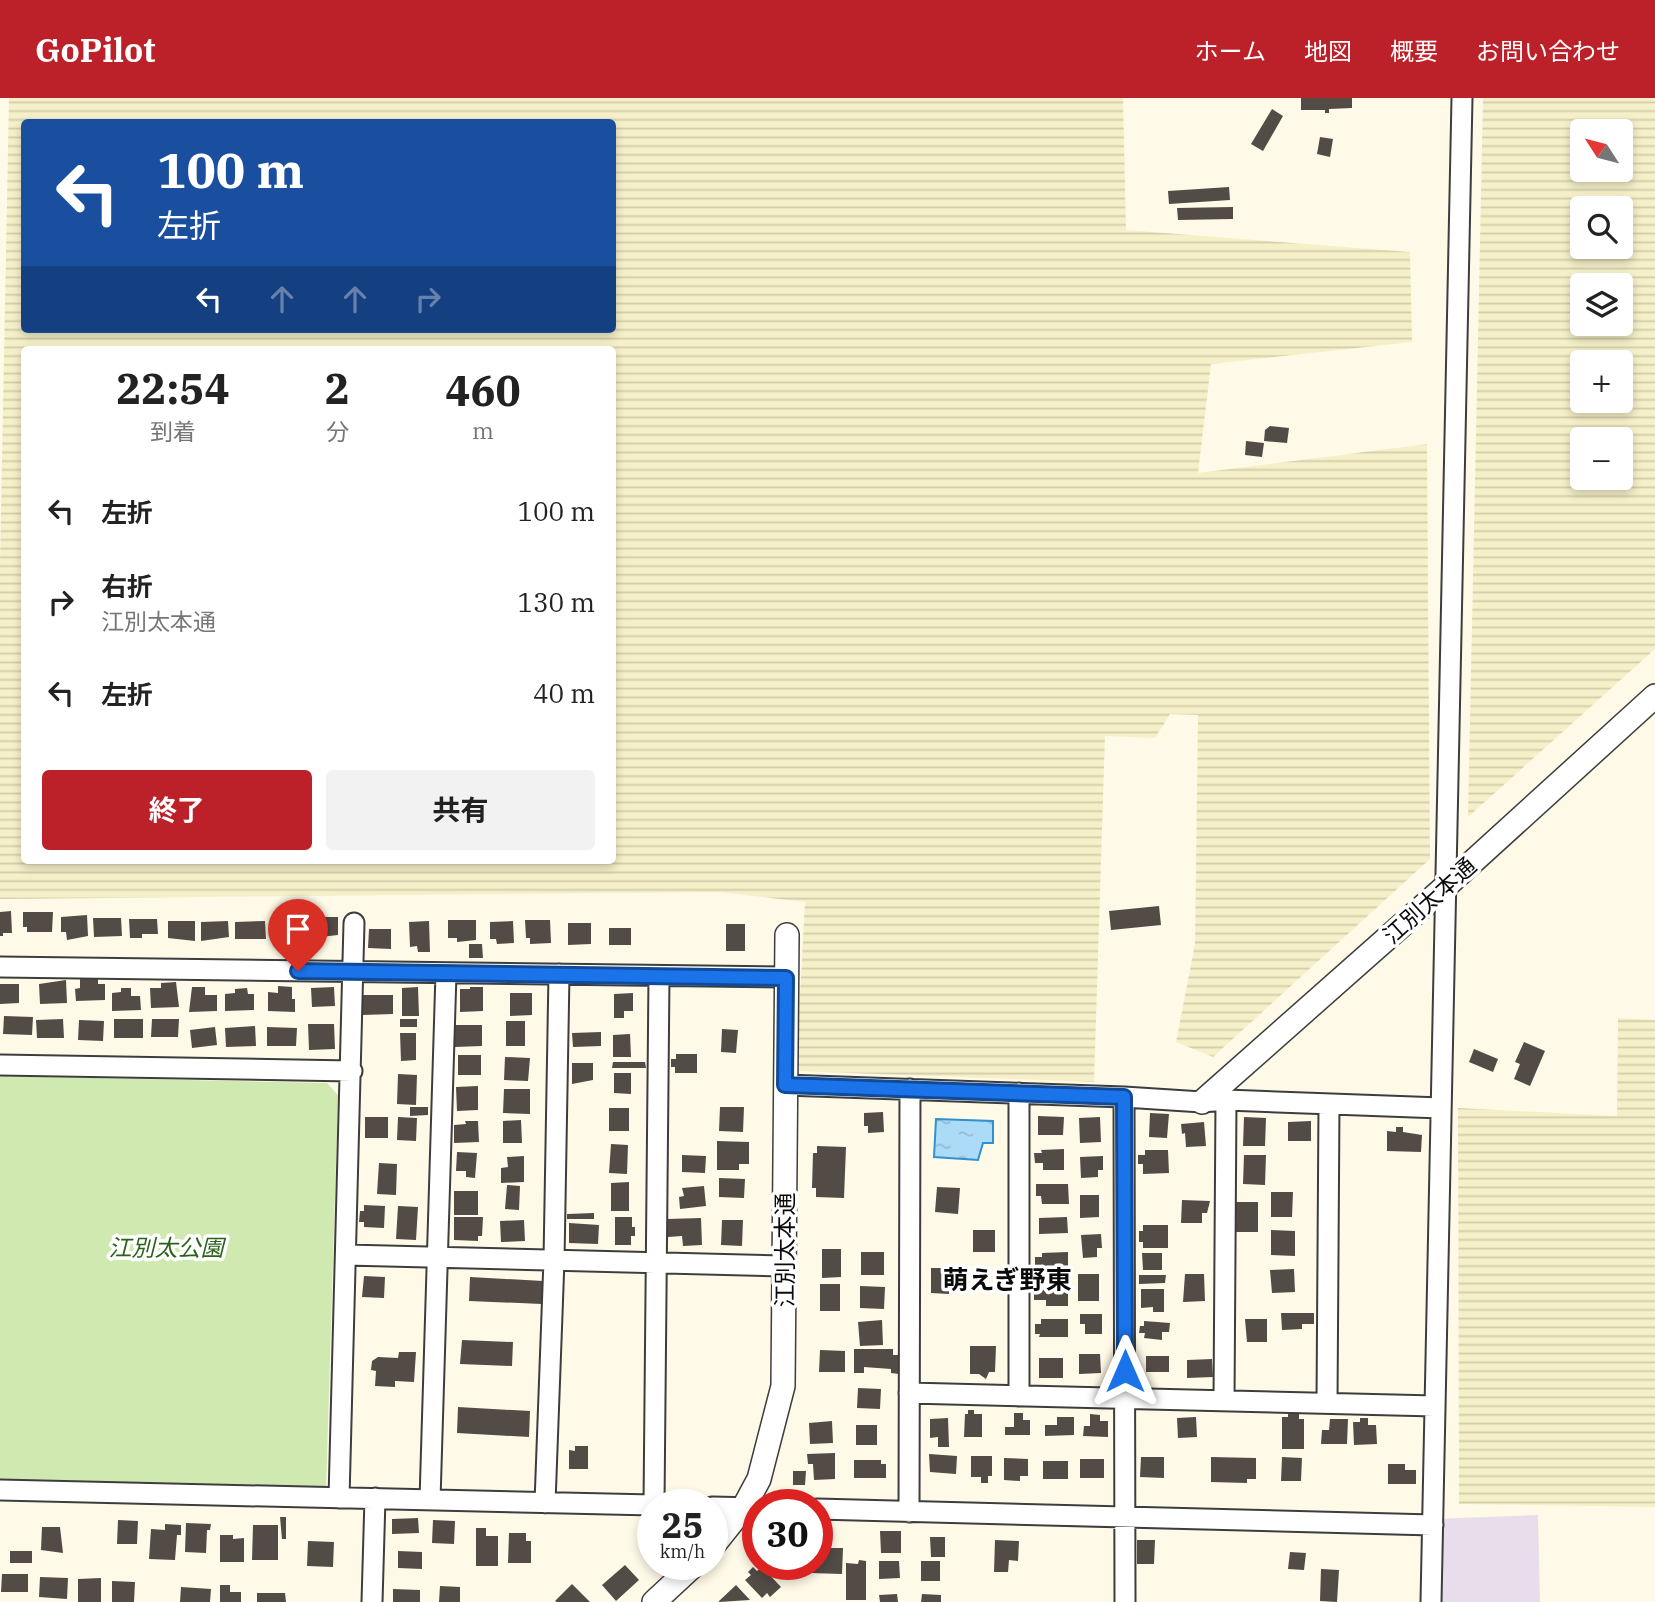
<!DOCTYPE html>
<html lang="ja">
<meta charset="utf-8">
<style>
body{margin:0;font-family:"IBM Plex Serif","Noto Sans JP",serif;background:#f2f2f2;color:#222;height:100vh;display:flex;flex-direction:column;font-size:26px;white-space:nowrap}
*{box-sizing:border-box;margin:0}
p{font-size:23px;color:#767676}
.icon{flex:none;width:38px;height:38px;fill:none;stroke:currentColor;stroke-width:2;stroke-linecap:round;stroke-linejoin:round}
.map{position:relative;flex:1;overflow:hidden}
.side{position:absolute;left:21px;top:248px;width:595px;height:518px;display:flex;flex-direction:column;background:#fff;border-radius:7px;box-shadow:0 4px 10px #0003}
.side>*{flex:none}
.top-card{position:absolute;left:21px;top:21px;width:595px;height:214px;border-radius:7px;box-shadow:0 4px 10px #0003;background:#1a4fa0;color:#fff;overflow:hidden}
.needle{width:46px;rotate:306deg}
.buttons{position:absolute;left:1570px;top:21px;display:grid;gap:14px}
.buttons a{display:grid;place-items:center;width:63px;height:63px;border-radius:7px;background:#fff;box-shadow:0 4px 10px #0003;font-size:35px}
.speed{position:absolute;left:637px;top:1391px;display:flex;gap:14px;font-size:35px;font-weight:700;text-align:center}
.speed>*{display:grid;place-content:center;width:91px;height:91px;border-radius:50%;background:#fff;box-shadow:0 4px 10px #0003;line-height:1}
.speed small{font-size:18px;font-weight:400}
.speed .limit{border:10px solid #d22;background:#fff;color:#111}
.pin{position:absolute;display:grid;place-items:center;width:60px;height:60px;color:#fff;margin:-72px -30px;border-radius:50% 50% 50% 0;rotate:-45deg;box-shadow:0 0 7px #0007}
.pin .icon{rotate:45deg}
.me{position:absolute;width:77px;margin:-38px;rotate:0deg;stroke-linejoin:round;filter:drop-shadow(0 0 5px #0008)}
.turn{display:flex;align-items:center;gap:24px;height:147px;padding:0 21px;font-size:32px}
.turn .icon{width:91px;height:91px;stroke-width:2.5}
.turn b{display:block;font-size:49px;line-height:60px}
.lanes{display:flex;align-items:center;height:66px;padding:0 21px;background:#0003;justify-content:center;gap:35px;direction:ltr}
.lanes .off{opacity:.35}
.eta{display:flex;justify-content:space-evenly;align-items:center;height:119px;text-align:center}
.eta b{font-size:42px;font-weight:700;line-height:49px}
.button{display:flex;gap:14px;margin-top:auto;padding:14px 21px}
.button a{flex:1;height:80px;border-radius:7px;background:#bc2129;color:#fff;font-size:28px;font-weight:700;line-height:80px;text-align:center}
.button a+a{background:#f2f2f2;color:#222}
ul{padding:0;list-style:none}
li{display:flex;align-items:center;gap:21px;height:91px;padding:0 21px}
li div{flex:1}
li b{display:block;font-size:26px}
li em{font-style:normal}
header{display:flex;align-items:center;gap:42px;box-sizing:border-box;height:98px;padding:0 35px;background:#bc2129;color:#fff}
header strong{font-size:33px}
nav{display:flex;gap:38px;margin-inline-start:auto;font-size:24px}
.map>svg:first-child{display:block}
</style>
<header>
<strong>GoPilot</strong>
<nav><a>ホーム</a><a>地図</a><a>概要</a><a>お問い合わせ</a></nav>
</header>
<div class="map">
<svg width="1655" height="1504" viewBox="0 0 1655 1504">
<defs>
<pattern id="farmland-rules" width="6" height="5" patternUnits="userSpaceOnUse" patternTransform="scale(1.75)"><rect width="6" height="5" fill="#f5f0c8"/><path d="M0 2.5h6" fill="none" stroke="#d1ccaa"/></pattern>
<pattern id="water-ripples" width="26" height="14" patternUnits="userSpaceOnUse" patternTransform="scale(1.75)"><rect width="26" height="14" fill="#abdbf7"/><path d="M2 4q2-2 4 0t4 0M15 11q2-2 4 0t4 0" fill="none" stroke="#92bbd2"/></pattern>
</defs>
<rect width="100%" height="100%" fill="#fffae7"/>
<path fill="#e8ddea" d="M1538,1417L1540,1504H1436L1433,1421Z"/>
<path fill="url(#farmland-rules)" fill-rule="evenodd" d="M9,0H1123L1126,132L1410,154L1412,244L1211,266L1198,375L1427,346L1430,761L1213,959L1176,944L1195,846L1198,617L1170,616L1155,640L1105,638L1094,984L796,973L805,804L719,794L0,801V466ZM24,24H612V231H24ZM24,252H612V763H24Z
M1483,0H1655V551L1468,719ZM1582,33H1620V72H1582ZM1582,110H1620V149H1582ZM1582,187H1620V226H1582ZM1582,264H1620V303H1582ZM1582,341H1620V380H1582Z
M1618,920L1655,922V1409L1459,1406L1458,1010L1617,1018Z"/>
<path fill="#cfe9b1" d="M0,978L327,985L338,997L326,1392L0,1382Z"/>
<path fill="url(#water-ripples)" stroke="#3191cf" stroke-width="2" d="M936,1021L993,1023V1045H983L978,1062L934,1059Z"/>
<path fill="#534b46" d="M1301,0H1352V10L1329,11V15H1325V12H1301Z
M1272,11L1283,18L1263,53L1251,46Z
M1320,39L1333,41L1330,59L1317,56Z
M1229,89L1230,102L1169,106L1168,93Z
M1233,109V121L1178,122L1177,110Z
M1270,328L1289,330L1287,345L1264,343L1265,332Z
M1246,343L1264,345L1262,359L1245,357Z
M1159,808L1161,827L1111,832L1109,813Z
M11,813L12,835H3V838H0V814Z
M23,814H53L52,834H27V829H23Z
M87,817L88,838L67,842L66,834H61V819Z
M311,819H338V837L311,840Z
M93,820H121L122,838L94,839Z
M129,821H157L158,836H142V840H130Z
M448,822H476V842L457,844V840H448Z
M525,822H550L551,845L530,846V840H526Z
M168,823H195V843L168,840Z
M228,823L229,839L201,843V824Z
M265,823L266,841H235V824Z
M300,823L301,841L273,844L272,825Z
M429,823L430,854H418L417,848L410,849L409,824Z
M513,823L514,845L497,846L496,841H490V824Z
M568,825H591V846L568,847Z
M726,826H745V853H726Z
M609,830H631V847H609Z
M369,831H391V851L368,850Z
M469,846H482L483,860H469Z
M80,881H98V886H105V902L76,903L75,891L80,890Z
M66,882L67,905L40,906L39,886Z
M176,884L179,909L151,910L150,890H161V885Z
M0,886H19V905L0,906Z
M278,888L292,889V901H295V914L268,913V894L278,895Z
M192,889H205V897H217V913L189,914Z
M334,889L335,908L312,909L311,890Z
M418,889L419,918H402V890Z
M470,889H483V913L460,914V891H470Z
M121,890H131V898H140L141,912L112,913V895L121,894Z
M247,890L248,896H254V912L225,913V896L235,895V891Z
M510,895H532V917L510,918Z
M633,895V913H624V920H614V896Z
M363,897H393V916L363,917Z
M4,918L33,919L32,937L3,936Z
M63,921L64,940H37L36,922Z
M114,921H143V940H114Z
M152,921H179L178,939H151Z
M400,921H417V929H400Z
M79,922L104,923L103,943L78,942Z
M506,923H525V948H506Z
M308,926H334L335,951L309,952Z
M454,927H482V948L455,949Z
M255,928L256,948L226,949L225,930Z
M215,929L217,947L192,950L190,932Z
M267,929L297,930L296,948H267Z
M722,931L738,932L736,955L721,954Z
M601,934V948L573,949L572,935Z
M400,935H416V962L401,963Z
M630,936L631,959H613V937Z
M1524,944L1545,953L1530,988L1514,981L1520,966L1515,964Z
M1474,951L1498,961L1493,974L1469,964Z
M676,956H697V975H675V969H671V961H676Z
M458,957H481V977H458Z
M505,959L530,960L528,983L504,982Z
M613,964H645L646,970H612Z
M572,965H593V982L572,986Z
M614,975H631V996L614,995Z
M398,976L417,977L416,1007L397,1006Z
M478,988V1012L457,1013L456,989Z
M504,991H530V1016L503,1015Z
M410,1009H428V1017L410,1018Z
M720,1009H744L743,1034L719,1033Z
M609,1010H629V1033H609Z
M883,1014L884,1034L868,1035V1028H864V1015Z
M1150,1015L1169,1016L1167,1040L1149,1039Z
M1038,1018L1064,1019L1063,1037H1038Z
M365,1019H388V1040H365Z
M398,1019L417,1020L416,1043L397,1042Z
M1100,1019L1101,1044L1080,1045L1079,1020Z
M1244,1019L1266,1020L1265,1048H1243Z
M521,1022L522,1045H503V1023Z
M465,1023H478L479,1044L454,1045V1027L466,1026Z
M1311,1023V1043H1288V1024Z
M1204,1024L1206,1048L1186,1049L1185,1035L1182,1036L1181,1026Z
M1396,1029H1403V1034L1422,1037L1421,1054L1387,1053V1033L1396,1034Z
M717,1043L749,1044V1066H739V1072H717Z
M611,1046L628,1047L627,1076L609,1075Z
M817,1048L846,1049L844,1100L816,1099V1090H812L813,1055H817Z
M1064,1051V1072H1043V1065H1035L1034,1055H1042L1041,1052Z
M1145,1052H1168L1169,1075L1143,1076V1066H1138V1057H1145Z
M457,1054L477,1055L475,1080L466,1079V1073H456Z
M682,1057L706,1058L705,1075L682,1074Z
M1244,1057H1266L1265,1087L1243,1086Z
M524,1058V1084L501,1085V1070L508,1069L507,1059Z
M1103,1058V1072H1098V1079L1081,1080L1080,1059Z
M379,1065L397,1066L396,1097L377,1096Z
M719,1080L745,1081L744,1100L719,1099Z
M629,1084V1113H611V1085Z
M1036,1086H1068L1069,1106H1042L1041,1098H1036Z
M507,1087L520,1088L519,1112L505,1111Z
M704,1088L706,1108L680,1111L679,1099L684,1098L682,1090Z
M937,1089L960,1090L958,1116L935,1114Z
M454,1093H478V1117H454Z
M1271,1094H1293L1292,1119H1271Z
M1080,1097H1099V1119L1080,1120Z
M1182,1102L1210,1103L1207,1115H1202V1125H1181Z
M1236,1104H1258V1134H1236Z
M364,1107L385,1108L384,1130L364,1129V1124H359L360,1113H364Z
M398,1108L418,1109L416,1142L396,1141Z
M594,1115V1121H567V1116Z
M454,1119H483L482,1138H478V1143L454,1142Z
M615,1119H632V1129H635V1138H631V1147H615Z
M1067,1119L1068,1135L1039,1136V1120Z
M701,1120L702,1147L683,1148L682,1138L668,1139L667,1121Z
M524,1122L525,1143L501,1144L500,1123Z
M722,1122H743L742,1148L721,1147Z
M569,1125L599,1127L598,1146L569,1145Z
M1143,1127H1168V1150H1143V1144H1139V1133H1143Z
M973,1132H995V1154H973Z
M1271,1132L1295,1133V1158L1271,1157Z
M1101,1136L1102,1150H1097V1159L1083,1160L1081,1137Z
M822,1151H841V1179L822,1180Z
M861,1154H884V1177H861Z
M1068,1154V1172L1041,1173V1170H1035V1159H1042V1155Z
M1142,1155H1162V1172H1143Z
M931,1170H949V1196L931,1195Z
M1294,1171L1295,1194L1272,1195L1270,1172Z
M1078,1176H1099V1203H1078Z
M1185,1176H1204L1205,1203L1183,1204Z
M1139,1177H1166L1165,1185L1139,1186Z
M364,1178L385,1179L384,1200L362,1199Z
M470,1179L543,1183L542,1206L469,1203Z
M820,1186H840V1213H820Z
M860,1188L885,1189L884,1211L860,1210Z
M1034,1188H1068V1208H1046V1202H1034Z
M1141,1191H1164V1214H1153V1209L1141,1210Z
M1281,1215H1314V1226H1302V1231L1282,1232Z
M1080,1216H1102V1236H1085V1226H1080Z
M1041,1221H1068V1239H1039L1040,1236H1035V1226H1041Z
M1245,1221H1267V1244H1247Z
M882,1222L883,1247L860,1248L858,1224Z
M1144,1223L1170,1225L1169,1234H1162V1242L1144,1240L1145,1235H1139L1140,1228H1144Z
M462,1242L513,1244L512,1268L460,1266Z
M970,1248H996L995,1274H989L986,1281L979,1276H970Z
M854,1251H893V1257H899V1276L891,1275V1271L864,1269V1275H854Z
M820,1252L845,1253V1274H819Z
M399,1254H416L414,1284L395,1283V1289L375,1288L376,1273L371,1272L372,1263L378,1259L398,1260Z
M1079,1256H1100L1101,1275L1079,1276Z
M1146,1258H1169V1274H1146Z
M1039,1260H1063V1280H1039Z
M1212,1261L1213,1279L1187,1280V1262Z
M858,1290L881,1291L880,1311L857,1310Z
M458,1309L530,1313L529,1339L457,1335Z
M968,1312H974V1316H982V1339H964L965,1316H968Z
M1014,1315H1023V1322H1030V1337H1005V1329H1014Z
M1090,1316L1100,1317V1323H1108V1339L1083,1338L1084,1328H1090Z
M1288,1316H1299V1321H1304V1351H1282V1319H1288Z
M1057,1319H1074V1337L1045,1338V1327H1057Z
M1196,1319L1197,1339L1178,1340L1177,1320Z
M948,1320L949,1349H938V1339L930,1340V1321Z
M1360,1320H1368V1327H1376L1377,1346L1354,1347L1353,1324H1360Z
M1330,1321H1348L1347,1346H1321L1322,1332H1329Z
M832,1323L833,1345L810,1346L809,1325Z
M856,1327H877V1347H856Z
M575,1348H588V1371H569V1352L575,1353Z
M835,1355V1381L814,1382L813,1366H808L807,1356Z
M929,1356L957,1358L956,1376L930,1374Z
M971,1358H992V1378H988V1385H981V1379H971Z
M1141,1359H1164V1380L1140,1379Z
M1211,1359L1256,1360V1381H1247V1385L1211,1384Z
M1282,1359L1302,1360L1301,1383H1281Z
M1004,1360L1028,1361V1378H1020V1383L1004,1382Z
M1080,1361H1104V1380H1080Z
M854,1362H881V1366H886V1380H854Z
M1043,1363H1068V1381H1043Z
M1388,1366H1405V1372H1416V1386H1388Z
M793,1373H806L805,1387H793Z
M280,1419H286V1441H282Z
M418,1420L419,1435L392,1436V1421Z
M118,1422L138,1423L137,1446H117Z
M433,1422L455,1423L454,1446L432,1445Z
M644,1424H653V1448H645Z
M186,1425L211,1426L210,1432H207L206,1455L185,1454Z
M165,1426L181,1427V1437H177L175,1462L149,1461L151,1431L165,1432Z
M253,1427H278V1462H252Z
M42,1429H60L63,1455L41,1452Z
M476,1430H486V1438H498V1468H476Z
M880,1433H901V1455H881Z
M509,1435H526V1443H531V1465H508Z
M220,1437H233V1441L244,1440V1464H220Z
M930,1439H945V1459H931Z
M995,1442L1019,1443L1018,1463L1009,1462L1008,1474H994Z
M1137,1442H1155L1154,1466H1137Z
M308,1443L334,1444L333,1469L307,1468Z
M830,1450H843L842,1476L810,1475V1466H817V1452L830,1453Z
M10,1453H32V1465H10Z
M398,1453L422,1454V1471L398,1470Z
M1290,1454L1306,1455L1304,1472L1288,1471Z
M859,1462L866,1463V1502H846V1465L858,1466Z
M879,1463H899L900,1480L879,1481Z
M921,1463H940V1483H921Z
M775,1466H801L804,1469L793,1480Z
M625,1467L639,1482L616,1503L602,1487Z
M753,1469L757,1473L762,1469L781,1489L770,1499L767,1495L762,1500L745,1482L751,1477L748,1474Z
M1321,1471L1339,1472L1337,1504L1320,1503Z
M2,1476H28V1494H1Z
M40,1479L68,1480L67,1501L39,1499Z
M101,1480V1504H78V1481Z
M112,1483L135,1484L134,1504H112Z
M572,1486L590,1504H557L555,1503Z
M220,1487H230V1494H241V1504H220Z
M736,1487L750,1502L718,1504Z
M440,1488L460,1489V1504H439Z
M181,1489L211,1491L210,1504H180Z
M393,1491L420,1492V1504H393Z
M257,1495H285L286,1504H257Z
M897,1496L898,1504H880L879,1497Z
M922,1496L941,1497V1504H921Z"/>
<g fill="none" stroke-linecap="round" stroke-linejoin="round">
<defs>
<path id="minor" d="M0,869L786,879
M0,967L352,973
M785,987L1124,999L1202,1004L1226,1002L1441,1010
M1124,999L1125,1504
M346,1157L784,1168
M909,1295L1435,1308
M1019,1298V995
M1224,1303L1226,1002
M1327,1305L1329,1006
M0,1392L653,1407
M339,1400L354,825
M430,1402L446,875
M545,1405L554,1162L559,876
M654,1407L659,878
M712,1409L758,1410
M817,1411L1433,1427
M909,1414L910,991
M372,1504L375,1400
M1431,1504L1462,0"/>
<path id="tertiary" d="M1202,1004L1445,789L1655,598
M712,1449L744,1409L759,1381L783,1288L787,837
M654,1504L695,1466"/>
</defs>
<use href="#minor" stroke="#3d3d3d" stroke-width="23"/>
<use href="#tertiary" stroke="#3d3d3d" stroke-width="26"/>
<use href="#minor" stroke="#fff" stroke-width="19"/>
<use href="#tertiary" stroke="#fff" stroke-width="23"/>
</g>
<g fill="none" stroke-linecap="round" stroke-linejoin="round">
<defs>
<path id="route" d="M298,873L786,880L785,987L1124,999L1125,1273"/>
</defs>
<use href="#route" stroke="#114b97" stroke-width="18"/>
<use href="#route" stroke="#1a73e8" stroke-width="12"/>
</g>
<g text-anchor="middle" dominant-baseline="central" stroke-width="7" stroke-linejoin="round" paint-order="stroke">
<g font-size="23" fill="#0a0a0a" stroke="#fff">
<text transform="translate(1429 802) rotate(-42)">江別太本通</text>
<text transform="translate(784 1152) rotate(-90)">江別太本通</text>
</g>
<g font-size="23" font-style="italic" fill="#2a621a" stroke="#fff">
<text x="166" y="1149">江別太公園</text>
</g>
<g font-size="26" font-weight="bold" fill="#0a0a0a" stroke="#fff">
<text x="1007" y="1181">萌えぎ野東</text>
</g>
</g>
</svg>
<div class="buttons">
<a><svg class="needle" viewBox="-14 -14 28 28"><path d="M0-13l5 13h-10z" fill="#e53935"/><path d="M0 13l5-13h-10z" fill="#767676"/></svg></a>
<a><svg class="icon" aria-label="search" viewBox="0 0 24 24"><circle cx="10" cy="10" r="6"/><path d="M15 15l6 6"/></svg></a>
<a><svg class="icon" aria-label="layers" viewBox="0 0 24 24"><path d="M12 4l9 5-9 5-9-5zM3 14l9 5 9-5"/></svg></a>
<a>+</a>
<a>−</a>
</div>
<div class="speed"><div>25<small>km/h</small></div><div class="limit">30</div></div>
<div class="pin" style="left:298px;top:873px;background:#d93025"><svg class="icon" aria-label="arrive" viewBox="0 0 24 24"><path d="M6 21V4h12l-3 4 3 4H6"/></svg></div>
<svg class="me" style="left:1125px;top:1273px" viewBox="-20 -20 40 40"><path d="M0-17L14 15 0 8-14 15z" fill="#1a73e8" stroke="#fff" stroke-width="4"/></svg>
<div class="top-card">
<div class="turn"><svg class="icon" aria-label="left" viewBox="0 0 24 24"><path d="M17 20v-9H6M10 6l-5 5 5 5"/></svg><div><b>100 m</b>左折</div></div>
<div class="lanes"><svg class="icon" aria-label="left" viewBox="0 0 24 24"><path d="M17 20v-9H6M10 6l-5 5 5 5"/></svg><svg class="icon off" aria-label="ahead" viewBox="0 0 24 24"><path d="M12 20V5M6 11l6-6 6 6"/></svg><svg class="icon off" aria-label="ahead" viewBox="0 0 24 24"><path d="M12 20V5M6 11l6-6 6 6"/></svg><svg class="icon off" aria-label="right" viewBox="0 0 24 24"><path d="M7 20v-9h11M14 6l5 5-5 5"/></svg></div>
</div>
<section class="side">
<div class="eta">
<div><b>22:54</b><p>到着</p></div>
<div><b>2</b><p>分</p></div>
<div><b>460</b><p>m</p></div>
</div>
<ul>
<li><svg class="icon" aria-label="left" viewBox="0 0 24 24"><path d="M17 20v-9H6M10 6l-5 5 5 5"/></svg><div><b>左折</b></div><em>100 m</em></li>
<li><svg class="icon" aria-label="right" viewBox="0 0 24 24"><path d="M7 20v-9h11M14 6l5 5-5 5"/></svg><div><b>右折</b><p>江別太本通</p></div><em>130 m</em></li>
<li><svg class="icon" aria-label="left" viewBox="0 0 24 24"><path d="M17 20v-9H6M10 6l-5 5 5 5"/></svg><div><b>左折</b></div><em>40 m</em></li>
</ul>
<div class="button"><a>終了</a><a>共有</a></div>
</section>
</div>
